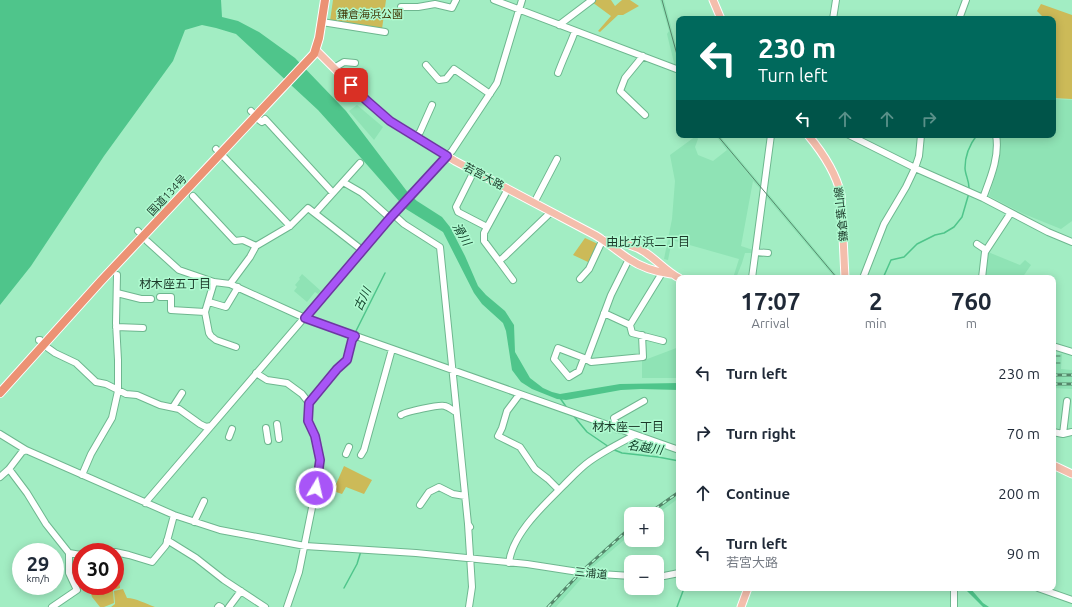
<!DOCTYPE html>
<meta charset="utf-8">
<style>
body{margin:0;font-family:Ubuntu,"Noto Sans JP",sans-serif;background:#f6f6f7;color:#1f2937;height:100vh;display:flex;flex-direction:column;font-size:15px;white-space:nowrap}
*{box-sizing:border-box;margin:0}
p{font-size:13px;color:#747a83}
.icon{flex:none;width:22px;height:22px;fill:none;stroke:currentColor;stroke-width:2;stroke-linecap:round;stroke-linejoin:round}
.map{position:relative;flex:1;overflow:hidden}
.drawer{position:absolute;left:676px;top:275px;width:380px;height:316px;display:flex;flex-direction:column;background:#fff;border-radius:8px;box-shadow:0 2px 10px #0003}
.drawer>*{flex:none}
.banner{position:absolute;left:676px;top:16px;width:380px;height:122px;border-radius:8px;box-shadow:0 2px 10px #0003;background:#00695c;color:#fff;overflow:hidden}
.fabs{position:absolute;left:624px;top:507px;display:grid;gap:8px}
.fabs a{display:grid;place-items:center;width:40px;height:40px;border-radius:8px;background:#fff;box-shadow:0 2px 10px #0003;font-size:20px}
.speed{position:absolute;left:12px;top:543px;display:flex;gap:8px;font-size:20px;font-weight:700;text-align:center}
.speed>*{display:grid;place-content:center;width:52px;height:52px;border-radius:50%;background:#fff;box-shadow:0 2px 10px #0003;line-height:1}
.speed small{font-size:10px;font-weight:400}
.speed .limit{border:6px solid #d22;background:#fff;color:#111}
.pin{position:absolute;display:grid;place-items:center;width:34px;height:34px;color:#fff;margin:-17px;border-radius:8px;box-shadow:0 2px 6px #0006}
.me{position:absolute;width:44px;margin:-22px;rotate:9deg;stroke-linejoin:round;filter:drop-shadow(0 0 3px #0008)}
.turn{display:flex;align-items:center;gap:14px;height:84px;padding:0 16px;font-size:18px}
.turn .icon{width:52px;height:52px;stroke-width:2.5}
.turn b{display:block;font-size:28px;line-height:34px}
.lanes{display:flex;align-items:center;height:38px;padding:0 16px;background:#0003;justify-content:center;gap:20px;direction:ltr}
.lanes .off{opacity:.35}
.eta{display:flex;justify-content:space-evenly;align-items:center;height:68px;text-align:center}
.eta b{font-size:24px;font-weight:600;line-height:28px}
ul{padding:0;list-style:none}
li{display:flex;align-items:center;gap:12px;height:60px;padding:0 16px}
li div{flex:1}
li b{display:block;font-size:15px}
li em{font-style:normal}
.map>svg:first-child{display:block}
</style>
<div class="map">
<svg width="1072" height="607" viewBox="0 0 1072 607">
<rect width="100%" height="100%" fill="#a2edc3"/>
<path fill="#8fe3b5" d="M660,0H664L679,56V69L675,67L667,34L669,31Z
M1053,99L1072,100V221L1061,229L1024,214L989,196L998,166L999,140L997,135H1053Z
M357,105L383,127L374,140L349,111Z
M715,135H719L762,186V191L753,181L741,246L753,250V253H745L742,263L736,278H733L739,259L672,240L668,260L664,259L672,219L675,181L670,155L696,136L698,139L695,147L698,155L713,161L727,150Z
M766,191L839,278H835L765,195Z
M988,252L1020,265L1025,260L1031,265L1022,278H985Z
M302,274L321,291L318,294L315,292L307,302L294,291L297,287L295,285L300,279L299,278Z
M679,347V378H642V361Z
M1062,354L1061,369L1072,370V389L1053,388V355Z
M679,490V498L657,514H645Z
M631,525V534L590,569L556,607H546L586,565Z"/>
<path fill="#ccba58" d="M333,0H386L382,29L330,21Z
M594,0H611L615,6L622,0H630L639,6L623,15H618L600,32L598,31L611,16L592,2Z
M1041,4L1072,15V99L1053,98V19H1045L1037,11Z
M585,238L598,244L588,262L573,255Z
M344,466L372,480L364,494L346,487L342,494L333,491Z
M119,580L120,588L113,590L114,603L104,607H100L92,597L90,590L101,586H115V581Z
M123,589L127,598C136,598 146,604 155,607H111L115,604L114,591Z"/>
<path fill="#4fc58b" d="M0,0H221L222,17L238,21L259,32L295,58L346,111L409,194L417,201L442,217L450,227L465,256L478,286L486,295L505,311L514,325L515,352L530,378L543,388L552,392L560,394L620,384L679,383V390L641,389L621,390L566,400L557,399L532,389L521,382L512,370L506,331L503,323L482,304L474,293L443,232L406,209L354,150L318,110L236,34L216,28L202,25L185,30L173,61L104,156L31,266L0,305Z
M964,588H970L983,603L989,607H983Z"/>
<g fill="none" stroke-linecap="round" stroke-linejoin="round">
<path stroke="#4fc58b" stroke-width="1.5" d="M969,190C970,182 965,175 965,168C965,156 970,144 977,135
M883,278L891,260L904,257L917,244L935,235L944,233L954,227L962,217L969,193
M355,333L385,273
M560,398L567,408
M572,414L587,432L609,447
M612,449L622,453L658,457L679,461
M344,588L357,564L361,551
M677,607L683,591L687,588"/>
<defs>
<path id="minor" d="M494,0L679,70
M401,7H418L435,4L452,8L456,0
M833,19L836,0
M959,19L966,0
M322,22L385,32
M559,25L592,0
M643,56L625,78L620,91L645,115
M426,65L439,80L446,79L454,69L490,94
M334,68L344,62L355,63
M558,73C563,59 570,45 575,31
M251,111L252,112
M258,119L262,122L265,119L333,193
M849,135L915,168L983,198L1048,232L1072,242
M416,136L420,132L432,105
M216,149L217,150
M223,156L290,226
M474,171L456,207L458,212L487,227
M343,182L362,193L390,218
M508,189L484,233V241L499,261L504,257L551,212
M193,196L235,241L243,240L256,246
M983,198C990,179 1000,156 996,135
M534,203L557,159
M315,213L360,163
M393,214L404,224L440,247L468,524
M138,231L139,232
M147,241L179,270L214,282L230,284L305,318L679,450
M977,244L986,250
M756,252L768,253
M499,261L513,280
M662,273L630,325L632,333L663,341
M752,278L771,135
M863,278L884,224L906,187L915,168L919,156L921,135
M982,278L985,252L1010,214
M580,279L589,269L603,239
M214,282L205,312L209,333L211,336L216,340L236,347
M230,284L250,257L256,246L290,226L308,208L362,250
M117,293L141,299H151
M160,297H171V310L205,312
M209,302L226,307L238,287
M604,313L630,325
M116,327L143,328
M39,340H40
M1053,346L1072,352
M48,348L55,353L76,363L96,382L106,384L126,394L137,395L160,405L179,409L200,424L206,427L211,426
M584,358L579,371L569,377L554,359L558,348L584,358L591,362L643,357L642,335
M587,359L611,295L629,259
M256,373L267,380L287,383L302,394L309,403
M519,395L507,411L502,428L498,436L520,447L535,469L548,479L559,490
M173,407L182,393
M401,415C405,412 440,404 445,406C449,407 452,410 456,412
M277,424L279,439
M266,428L268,441
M618,430L614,418L644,401
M1053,432L1063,434L1072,432
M0,434L26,450
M1063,434L1067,401
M229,437L232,429
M346,454L349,447
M361,455L364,450L392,349
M9,469L27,493L46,524L69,553V573L77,590L52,607
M82,475L91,454L112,418L118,391V360L116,323L117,275
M0,477L9,469L22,452L26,450L174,515L220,530L305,546L416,553L527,564L585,573L631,576
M145,503L390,218L452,151L497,83L522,0
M420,505L429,492L439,487L453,494L465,496
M194,522L204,501
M167,540L196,558L224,580L265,607
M107,552H109
M115,552L129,555L152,562L166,545L174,515
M69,553L81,555
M509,563C512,534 544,505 563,486C571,478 580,468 590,461C604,451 620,443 635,435
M657,576H664L679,573
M954,588V607
M1038,588L1072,600
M218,607L219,606L221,607
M229,607L241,591
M287,607L299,572L318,478L320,460L315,436L308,421L309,403L337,369L347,360L352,340L355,336
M469,607L472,587L468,524L470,527"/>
<path id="major" d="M713,0L721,19
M316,50L366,100L390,121L455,161L595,235C607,242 617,251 629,259C641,267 656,272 671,274
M808,135C823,153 836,172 841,195L845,278
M607,241C621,242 635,245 646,253C658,261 667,272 679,278
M1053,465L1072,474
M741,607L748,588"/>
<path id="highway" d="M0,393L101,281L314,54L319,38L325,0"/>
</defs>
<use href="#minor" stroke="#6eb78f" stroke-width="8"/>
<use href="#major" stroke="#fff" stroke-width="9"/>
<use href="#highway" stroke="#fff" stroke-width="10"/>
<use href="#minor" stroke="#fff" stroke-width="6"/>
<use href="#major" stroke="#f4beac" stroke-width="7"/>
<use href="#highway" stroke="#ec9274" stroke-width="8"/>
<path stroke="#55876b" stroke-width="1" d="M662,0L679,62
M717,135L837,278
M1053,356H1060
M1053,363H1060"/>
<defs>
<path id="rail" d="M1053,375H1072
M1053,384H1072
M648,514L679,492
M548,607L581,572L631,527"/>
</defs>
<use href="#rail" stroke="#55876b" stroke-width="3"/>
<use href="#rail" stroke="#affad0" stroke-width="1.5" stroke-dasharray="4.5" stroke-linecap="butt"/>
</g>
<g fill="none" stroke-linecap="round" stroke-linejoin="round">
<defs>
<path id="route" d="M316,488L320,460L315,436L308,421L309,403L337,369L347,360L352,340L355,336L305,318L390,218L447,156L390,121L366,100L351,85"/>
</defs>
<use href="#route" stroke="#6d37a1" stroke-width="10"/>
<use href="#route" stroke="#a855f7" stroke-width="7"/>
</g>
<g text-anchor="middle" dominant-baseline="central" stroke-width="3" stroke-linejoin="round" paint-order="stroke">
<g font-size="11" fill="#433a09" stroke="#affad0">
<text x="370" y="14">鎌倉海浜公園</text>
</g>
<g font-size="11" fill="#1b3929" stroke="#affad0">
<text transform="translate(484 176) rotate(28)">若宮大路</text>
<text transform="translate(167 195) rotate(-47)">国道134号</text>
<text transform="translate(841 214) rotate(-96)">鎌倉葉山線</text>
<text transform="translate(591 573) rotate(6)">三浦道</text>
</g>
<g font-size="12" font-style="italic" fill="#13432c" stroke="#affad0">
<text transform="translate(462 234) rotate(59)">滑川</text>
<text transform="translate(362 299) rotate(-64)">古川</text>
<text transform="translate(645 447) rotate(9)">名越川</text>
</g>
<g font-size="12" fill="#1b3929" stroke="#affad0">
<text x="648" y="241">由比ガ浜二丁目</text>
<text x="175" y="283">材木座五丁目</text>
<text x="628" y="426">材木座一丁目</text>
</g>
</g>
</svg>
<div class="fabs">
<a>+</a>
<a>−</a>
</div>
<div class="speed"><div>29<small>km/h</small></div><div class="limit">30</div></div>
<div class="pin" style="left:351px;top:85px;background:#d93025"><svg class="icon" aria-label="arrive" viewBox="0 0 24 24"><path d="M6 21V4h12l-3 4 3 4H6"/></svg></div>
<svg class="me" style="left:316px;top:488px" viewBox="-20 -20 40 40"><circle r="17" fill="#a855f7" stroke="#fff" stroke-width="3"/><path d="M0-11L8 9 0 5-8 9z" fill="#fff"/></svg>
<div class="banner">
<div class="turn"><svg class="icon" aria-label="left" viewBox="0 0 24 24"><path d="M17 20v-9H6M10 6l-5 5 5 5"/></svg><div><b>230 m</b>Turn left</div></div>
<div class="lanes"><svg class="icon" aria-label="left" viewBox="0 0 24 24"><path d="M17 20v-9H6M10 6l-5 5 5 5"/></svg><svg class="icon off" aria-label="ahead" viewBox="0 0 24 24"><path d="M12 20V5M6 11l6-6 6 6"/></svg><svg class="icon off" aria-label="ahead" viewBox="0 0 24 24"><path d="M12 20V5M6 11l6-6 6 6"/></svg><svg class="icon off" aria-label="right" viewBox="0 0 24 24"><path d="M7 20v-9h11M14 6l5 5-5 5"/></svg></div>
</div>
<section class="drawer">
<div class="eta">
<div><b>17:07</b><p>Arrival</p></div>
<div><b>2</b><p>min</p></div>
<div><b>760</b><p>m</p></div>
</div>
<ul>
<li><svg class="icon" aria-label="left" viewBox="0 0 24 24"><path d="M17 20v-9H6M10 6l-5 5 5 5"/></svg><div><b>Turn left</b></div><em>230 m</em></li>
<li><svg class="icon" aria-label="right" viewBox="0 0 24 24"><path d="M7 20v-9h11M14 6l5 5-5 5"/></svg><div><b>Turn right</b></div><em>70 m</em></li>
<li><svg class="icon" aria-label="ahead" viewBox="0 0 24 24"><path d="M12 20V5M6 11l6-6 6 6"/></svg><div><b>Continue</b></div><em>200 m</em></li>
<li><svg class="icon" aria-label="left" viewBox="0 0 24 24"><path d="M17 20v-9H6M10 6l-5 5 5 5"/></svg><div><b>Turn left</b><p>若宮大路</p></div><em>90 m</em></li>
</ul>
</section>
</div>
